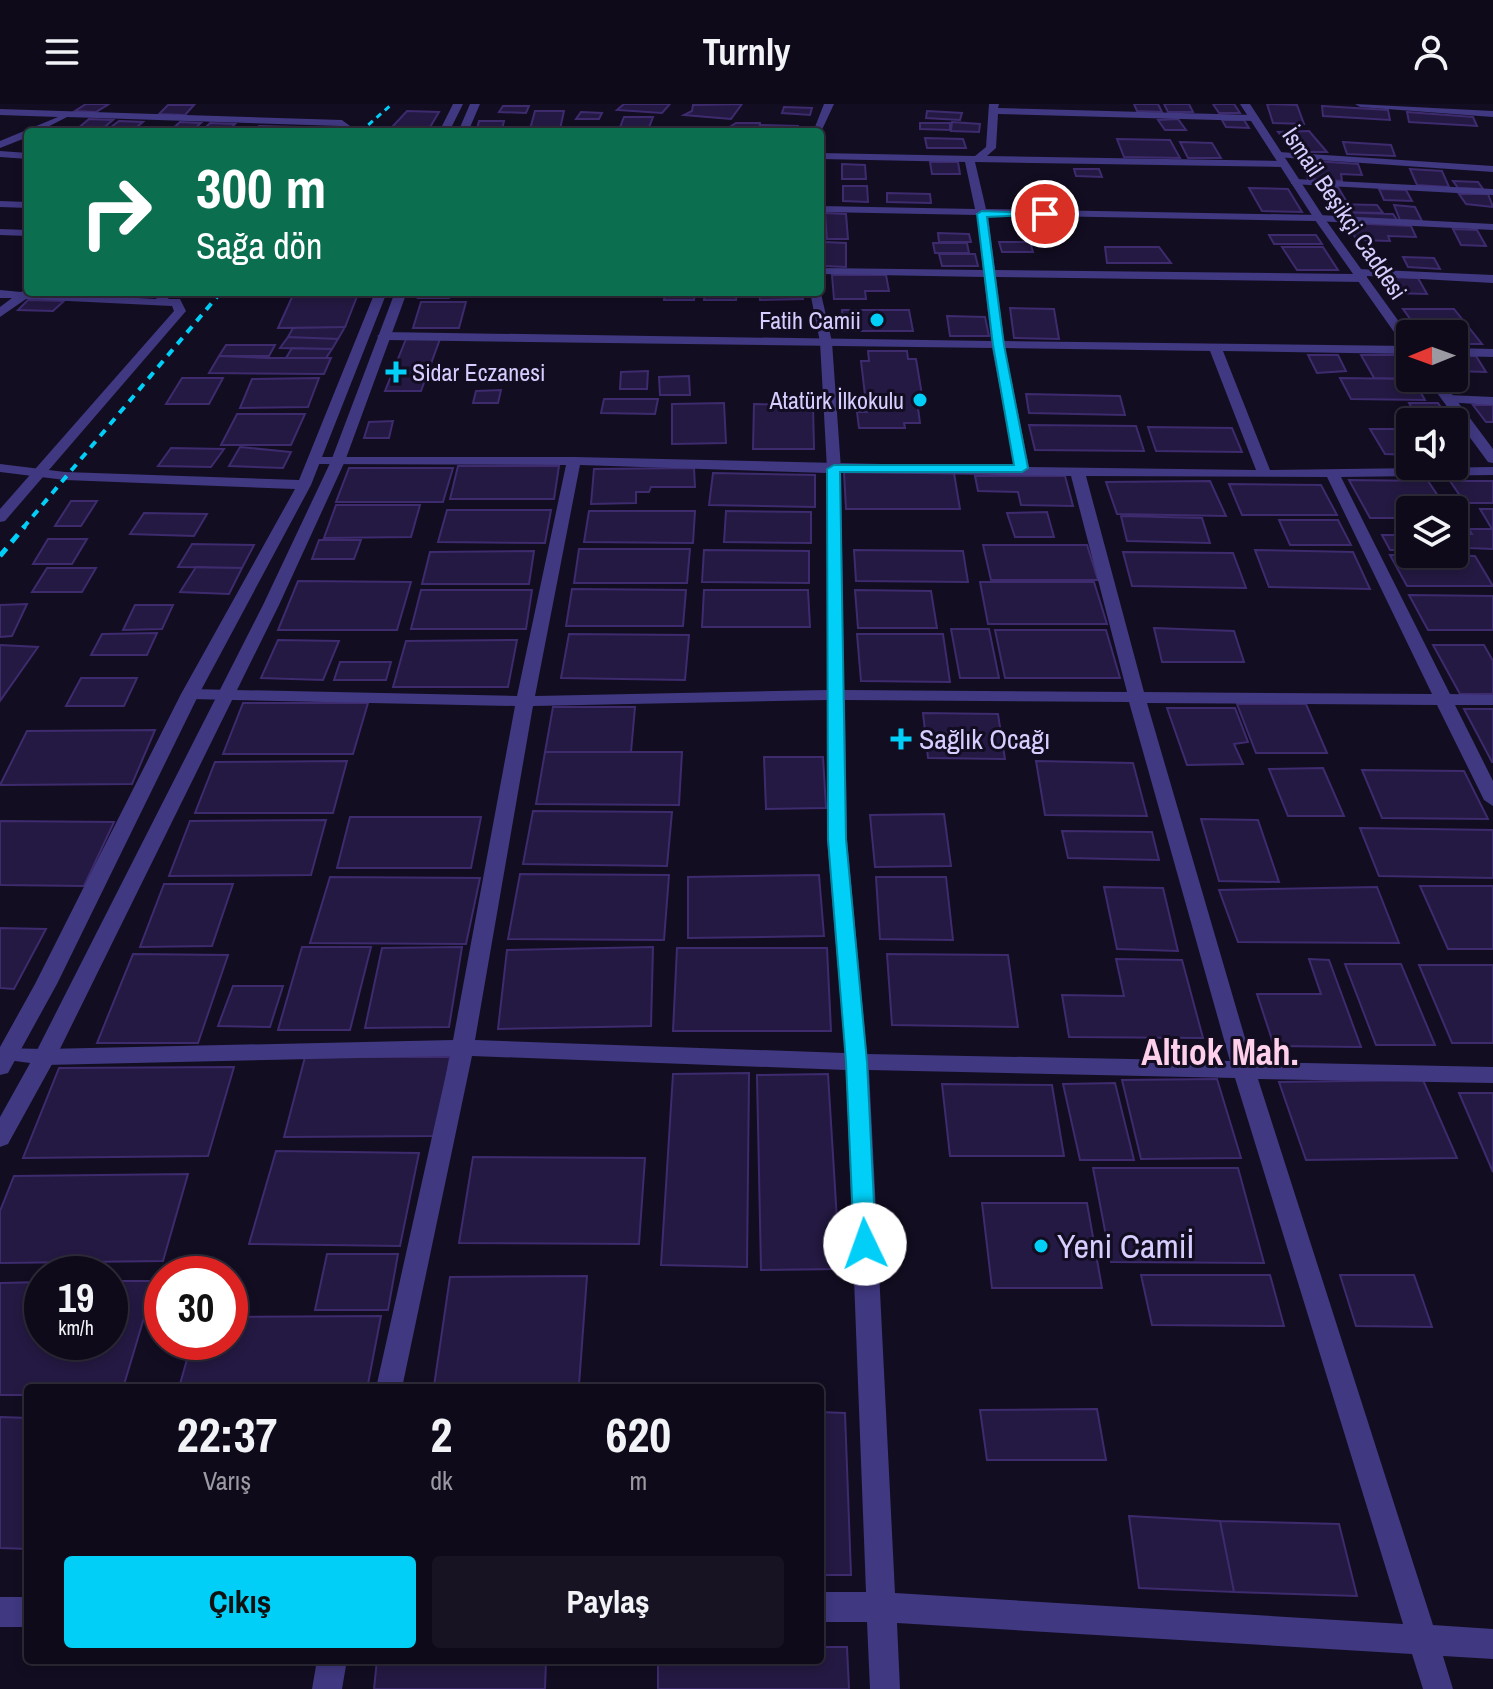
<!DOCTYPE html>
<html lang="tr">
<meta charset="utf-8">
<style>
body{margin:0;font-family:"Archivo Narrow",sans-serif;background:#171322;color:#f1f3f6;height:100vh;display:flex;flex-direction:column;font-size:30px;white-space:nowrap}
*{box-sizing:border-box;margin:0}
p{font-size:26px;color:#9b9aa2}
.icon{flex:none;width:44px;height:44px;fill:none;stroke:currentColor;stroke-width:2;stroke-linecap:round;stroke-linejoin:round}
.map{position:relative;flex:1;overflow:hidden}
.details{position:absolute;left:24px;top:1280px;width:800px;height:280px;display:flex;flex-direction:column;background:#0e0a19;border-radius:8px;box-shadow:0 4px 12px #0003,0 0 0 2px #2e2b38}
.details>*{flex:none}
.hud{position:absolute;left:24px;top:24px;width:800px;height:168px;border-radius:8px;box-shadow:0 4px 12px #0003,0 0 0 2px #2e2b38;background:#0b6e4f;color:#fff;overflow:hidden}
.needle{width:52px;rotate:269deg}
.fabs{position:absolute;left:1396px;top:216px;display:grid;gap:16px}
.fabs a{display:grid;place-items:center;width:72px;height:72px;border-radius:8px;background:#0e0a19;box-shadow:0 4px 12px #0003,0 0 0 2px #2e2b38;font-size:40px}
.speed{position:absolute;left:24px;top:1152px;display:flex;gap:16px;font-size:40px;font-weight:700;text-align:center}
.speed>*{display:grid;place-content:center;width:104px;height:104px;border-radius:50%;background:#0e0a19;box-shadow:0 4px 12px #0003,0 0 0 2px #2e2b38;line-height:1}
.speed small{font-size:20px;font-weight:400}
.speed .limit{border:12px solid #d22;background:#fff;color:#111}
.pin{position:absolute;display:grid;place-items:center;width:68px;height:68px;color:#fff;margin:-34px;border:4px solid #fff;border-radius:50%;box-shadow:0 2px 8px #0007}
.me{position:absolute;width:88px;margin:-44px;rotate:357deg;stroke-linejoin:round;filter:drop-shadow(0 0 6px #0008)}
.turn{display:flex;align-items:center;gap:28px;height:168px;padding:0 40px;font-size:36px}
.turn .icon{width:104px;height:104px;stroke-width:2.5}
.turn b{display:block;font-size:56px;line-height:68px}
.eta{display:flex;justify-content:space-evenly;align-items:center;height:136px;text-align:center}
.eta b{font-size:48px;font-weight:700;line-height:56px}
.button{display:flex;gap:16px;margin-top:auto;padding:16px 40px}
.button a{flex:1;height:92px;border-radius:8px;background:#01cff8;color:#111;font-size:32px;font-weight:700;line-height:92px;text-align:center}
.button a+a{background:#171322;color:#f1f3f6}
header{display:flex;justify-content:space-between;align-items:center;height:104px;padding:0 40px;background:#0e0a19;font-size:36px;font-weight:700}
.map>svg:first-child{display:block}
</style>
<header><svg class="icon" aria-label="menu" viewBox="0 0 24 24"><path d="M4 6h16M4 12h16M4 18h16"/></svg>Turnly<svg class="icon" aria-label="person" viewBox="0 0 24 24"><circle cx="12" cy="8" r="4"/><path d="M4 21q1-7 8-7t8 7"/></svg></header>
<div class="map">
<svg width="1493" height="1585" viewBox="0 0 1493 1585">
<rect width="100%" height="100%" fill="#120d21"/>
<path fill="#241942" stroke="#3d2b6e" stroke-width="2" d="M86,0H109L96,8L75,7Z
M624,0H670L662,9L617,6Z
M742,0L731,15L684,11L692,7L693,1Z
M1134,0H1158L1162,8L1137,7Z
M1164,0H1189L1193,8H1168Z
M1213,0H1234L1240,9H1219Z
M1267,0L1297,1L1304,20L1273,19Z
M168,1H194L185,11L159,10Z
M503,2H529L526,9L499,8Z
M1322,2L1388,6L1390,16L1323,12Z
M784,3L812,4L810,11L782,9Z
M407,7L439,8L429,25L392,23Z
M535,7H564L560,25H530Z
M927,7L962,9L960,16L926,14Z
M581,8L602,9L599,15H576Z
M1407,8L1473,13L1477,22L1409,18Z
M624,13H653L648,26H619Z
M89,15L113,16L101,26L77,25Z
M1178,15L1186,26H1165L1158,16Z
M1222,16H1244L1249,24L1226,23Z
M119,17L143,18L132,27L107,26Z
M479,17H504L502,25H477Z
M180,18L201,19L193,26H171Z
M952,18L980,20L979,28L951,27Z
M210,19L235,20L227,28H201Z
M736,19H760L759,28L728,24Z
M920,19H950V26L920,25Z
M760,21L798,22V28H759Z
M259,22L298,23L293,28H253Z
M1309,27L1327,48H1295L1278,28Z
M925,34L963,35L966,44H927Z
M1117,35L1170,36L1180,54L1124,53Z
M1180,38L1212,39L1221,54H1188Z
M1343,38L1391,41L1395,52L1347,50Z
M1300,56L1358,60L1362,71L1341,70L1342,77L1308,75Z
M930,58H958L960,70H932Z
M842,60L865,61L866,75H842Z
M1074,65H1099L1102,73L1076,72Z
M1410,65L1442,67L1449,83L1417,81Z
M1453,77L1478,78L1483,85L1458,84Z
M843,82H867L868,98L843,97Z
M1317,83H1338L1345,95L1324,94Z
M1249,84L1288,85L1302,108L1262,107Z
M1379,85L1406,86L1412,97L1384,96Z
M887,89L930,90L931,99L887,98Z
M1042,90L1068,91L1070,104L1044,103Z
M1459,90H1488L1493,103L1466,100Z
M1330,100L1377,101L1383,109L1335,108Z
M1394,101L1415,103L1422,117L1400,116Z
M1335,108L1393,110L1397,116L1338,115Z
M825,109L846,110L848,135H827Z
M1346,119L1411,122L1416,133L1388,132L1390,137L1357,136Z
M1453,125L1477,126L1486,142L1461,141Z
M938,129L969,130L971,138H939Z
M1269,131H1316L1322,140H1274Z
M824,138L846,139V163L825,162Z
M999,138H1030L1033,148H1002Z
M933,139H967L969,149H935Z
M1105,143H1159L1171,159H1107Z
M1282,143H1323L1338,166H1297Z
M939,150H975L978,162H942Z
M1403,153L1434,154L1440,165L1408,163Z
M832,171H886L889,187H865L866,195H834Z
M1381,173L1418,174L1427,190L1390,189Z
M421,188H452L449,194H418Z
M665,188H695L694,196H664Z
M705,188H737L736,196H704Z
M759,188H802L803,195L760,196Z
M358,190L345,223L278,224L293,191Z
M28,196L64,197L53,207L18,206Z
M421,198H466L459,224H413Z
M1010,204L1054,205L1059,235L1014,234Z
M1403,205H1454L1482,240H1454V230H1421Z
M842,206H909L913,227H844Z
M947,212L985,213L989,232H950Z
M345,223L338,235L288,233L293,224Z
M288,233L338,235L332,245L280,244Z
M406,235H440L421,287H385Z
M226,241H275L269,252H219Z
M292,244L332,245L326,254H286Z
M868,247H907L908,255H916L923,297H917L920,319H904L905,324H859L857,308H867L861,257H869Z
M1308,251H1338L1346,267L1317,269Z
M1361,251H1397L1413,275L1374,274Z
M1454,251L1476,252L1486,268L1454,267Z
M219,252L267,254H331L324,270L209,269Z
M648,267L647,285H620L621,268Z
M689,272L690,291H660L659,273Z
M182,274H223L209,300H166Z
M319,274L308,303L240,304L252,275Z
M1340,274L1413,275L1425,296L1351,295Z
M501,286L498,299H473L476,287Z
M1026,290L1120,292L1125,311L1029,309Z
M604,295H658L655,310L601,309Z
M724,299L726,339L672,340V300Z
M1409,299H1438L1451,318H1420Z
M754,300L813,301L814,345H753Z
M1473,301H1493V318H1486Z
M237,310H305L291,341H221Z
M393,317L389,334H364L369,318Z
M1029,321L1136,322L1144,347L1035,346Z
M1148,323L1232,324L1242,348L1156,347Z
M1370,325H1410V351L1385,350Z
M240,343L291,348L283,364L229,362Z
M171,344L224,345L211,363L158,362Z
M458,362H559L554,395H450Z
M349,364H453L443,398H336Z
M694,364L695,383H651L649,388H636V399L591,400L594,365Z
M844,368L954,369L960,405H846Z
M713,369L815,371V403L709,401Z
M975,372H1065L1073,402L1021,401L1018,388L978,387Z
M1349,376L1428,377L1440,395L1403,398L1410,414H1370Z
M1210,377L1226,412L1117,410L1106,378Z
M1450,377H1493V399H1465Z
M1229,380L1321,381L1337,411H1242Z
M71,397H97L81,422H55Z
M336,401H420L411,433L324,434Z
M1480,405H1493V425H1492Z
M447,406H551L545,439L438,438Z
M589,407H695L693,439L584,438Z
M726,407L811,408V439L724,438Z
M1047,408L1054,433H1015L1007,409Z
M144,409L207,410L194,432L130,430Z
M1121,412L1202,414L1210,439L1127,437Z
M1279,416H1338L1351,441H1290Z
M1469,425H1493V445L1469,444L1461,430H1472Z
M1382,431H1410V446H1390Z
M48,435H87L72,460H33Z
M319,436H361L354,455H312Z
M192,440L254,441L242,464L178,463Z
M983,441H1087L1098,476H991Z
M579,445H690L687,479H574Z
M704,446L809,447V479L702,478Z
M854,446L963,447L968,478L856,477Z
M1255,446L1353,448L1370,485L1269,483Z
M534,447L529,480H422L430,448Z
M1123,448L1233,449L1246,484L1132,482Z
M1390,451L1475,452L1493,482H1407Z
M196,463L242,464L229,490L180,488Z
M47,464H96L82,488H32Z
M298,477L411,478L397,526H278Z
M980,478H1094L1107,520H988Z
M572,485L686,486L683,522H566Z
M421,486H532L526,525H411Z
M704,486H808L810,523H702Z
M855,486L931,487L937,524H858Z
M1409,491L1493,492V526H1428Z
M27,500L12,532L0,533V501Z
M135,501H173L162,525L123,526Z
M1154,524L1234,527L1244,558H1162Z
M951,525H989L999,574H960Z
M995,526H1106L1120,574H1005Z
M157,529L147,551H91L102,530Z
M569,530L689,531L685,576L561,574Z
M857,530H943L950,578L861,577Z
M278,536L339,537L323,576L261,574Z
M517,536L508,583H393L406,537Z
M0,541L38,543L0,597Z
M1433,541H1484L1493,557V590H1460Z
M340,558H391L386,576H334Z
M81,574H137L124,602H66Z
M243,599H368L353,650H223Z
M1237,600H1306L1327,649H1256Z
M553,603H635L631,648H545Z
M1167,604H1235L1248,638L1234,640L1243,660L1187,661Z
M1464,605H1493V658H1492Z
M923,609L998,610L1005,655L928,654Z
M155,626L132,680L0,681L27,627Z
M545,648H682L679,701L536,700Z
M764,653H823L826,704L766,705Z
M347,657L333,709H195L215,658Z
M1036,657L1133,659L1147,712L1045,711Z
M1323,664L1344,712H1288L1269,665Z
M1362,666L1464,667L1488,715L1382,714Z
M533,707L672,708L667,762L523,760Z
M944,710L951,762L875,763L870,711Z
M350,713H481L471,764H337Z
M1201,715L1258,716L1279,778L1219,777Z
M326,716L311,771L169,772L190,717Z
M0,717L114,718L84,782L0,781Z
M1360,724L1493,726V774L1379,772Z
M1062,727L1152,728L1159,756L1068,754Z
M520,770L669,771L664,836L508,835Z
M819,771L824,832L688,834V773Z
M330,773L480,774L466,840L310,839Z
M876,773H946L953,836L880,835Z
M164,780H233L212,842L140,843Z
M1420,782H1493V845H1448Z
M1104,783L1163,784L1178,847L1117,845Z
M1377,783L1399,839L1238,838L1219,786Z
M0,824L46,825L14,885L0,884Z
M302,843H371L350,926H278Z
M462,843L449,923L365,924L382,844Z
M653,843L651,922L498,925L507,846Z
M677,844H827L831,927H673Z
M133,850L228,851L198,939H97Z
M887,850L1008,851L1018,923L892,921Z
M1116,855L1182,856L1203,934L1069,933L1062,891L1124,892Z
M1309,855L1329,856L1361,943L1274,942L1257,890H1321Z
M1345,860H1401L1435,941H1376Z
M1419,861H1493V939H1452Z
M233,882H283L270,923L218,922Z
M305,953H450L437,1032L284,1033Z
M234,963L208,1052L23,1054L59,964Z
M749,969L747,1163L661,1161L673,970Z
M828,970L840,1165L761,1166L757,971Z
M1217,975L1241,1054L1141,1055L1122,976Z
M1423,976L1457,1054L1306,1056L1279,978Z
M1115,979L1134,1056H1080L1063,980Z
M942,980L1052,981L1064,1052H950Z
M1459,989H1493V1068Z
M276,1047L419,1049L400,1142L249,1140Z
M473,1053L645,1054L639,1140L459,1139Z
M1093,1064H1238L1264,1159L1111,1158Z
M188,1070L163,1157L0,1159V1107L14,1072Z
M982,1099H1087L1102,1184H992Z
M327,1150H398L388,1206H315Z
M1141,1171H1270L1284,1222L1152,1221Z
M1340,1171H1414L1432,1223L1356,1222Z
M587,1172L579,1281L434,1282L450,1173Z
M110,1177H155L123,1284H28V1291H0V1179L42,1178V1238H110Z
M381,1212L368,1280H180L192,1238H230V1213Z
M1097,1305L1106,1356H987L980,1306Z
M820,1308L845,1309L851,1471H820Z
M0,1313L28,1314V1445L0,1444Z
M1129,1412L1220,1417L1234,1488L1139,1484Z
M1220,1417L1339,1420L1357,1492L1234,1488Z
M820,1543H847L849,1585H658V1556H820Z
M377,1556H546L545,1585H374Z"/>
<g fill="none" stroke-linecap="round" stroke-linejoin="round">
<path fill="#403880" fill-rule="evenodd" d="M989,0H999L998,4L1254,11L1259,14L1254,17L998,10L996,44L987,52L1283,57L1288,60L1283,63L975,58L986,105L1319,111L1493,120V126L1315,117L988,111L995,166L1354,170V166L1358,165L1493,171V179L1367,172V176L1363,178L996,173L1004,237L1410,242V250L1223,247L1270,366L1493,363V371L1341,373L1450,590L1493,591V601H1455L1493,677V702L1484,696L1437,601L1147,599L1252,958L1493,963V979L1258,975L1433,1521L1493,1525V1555L1443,1552L1453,1585H1423L1412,1550L897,1519L900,1585H870L867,1518H820V1488H866L846,966L472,952L402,1284H376L450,952L45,961L0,955V944L45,945L453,936L515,602L190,595L181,590L190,585L517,592L566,361L315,360L310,359V353H574L1015,363L992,244L383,236L377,232L383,228L991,237L984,173L820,170V164L983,166L977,111L820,108V102L975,105L965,58L820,55V49L975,52L986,43ZM1005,244L1210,247L1256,366L1029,363ZM580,361L827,369V586L535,592ZM841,369L1071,372L1127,588L844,586ZM1086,372L1327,373L1432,590L1144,588ZM827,596V735L845,949L475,936L533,602ZM845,596L1129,598L1230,957L867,950L847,735ZM869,966L1235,974L1403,1520L895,1489Z
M1355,0L1493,7V13L1360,3Z
M0,5L342,16L358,28H347L340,22L67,13L38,28H28V33L0,44V37L58,13L0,11Z
M0,47L28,49V55L0,53Z
M1279,48L1493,62V68L1275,53Z
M1295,75L1493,85V91L1291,80V76Z
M0,97L28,98V104L0,103Z
M0,125L28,126V132L0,131Z
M28,184V188L156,195L161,188H173L168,195H180L186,207L5,417L0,418V405L174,207L172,202L26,195L0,213V203L12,194H0V186L21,188Z
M1454,244L1493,245V253L1454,252Z
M1449,291L1493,293V301L1444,298V292Z
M0,1493H28V1523H0Z
M317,1556H347L342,1585H312Z"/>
<path fill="#403880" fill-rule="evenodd" d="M453,0H463L449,28H439Z
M470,0H480L468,28H458Z
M824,0H834L820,30L813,28Z
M1240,0H1250L1325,115L1410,233V246L1406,245L1315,116Z
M820,185L832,238L841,365L834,369L827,365L820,238L810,188Z
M375,188H387L311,381L199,590L57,880L8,969L0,971V943L35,880L181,590L295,385L65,376L0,368V360L65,368L299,376Z
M395,188H407L345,357L279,501L56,953L8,1040L0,1043V1013L34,952L263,501L331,357Z
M1426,274H1440L1493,345V359L1488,358Z"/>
<path stroke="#01cff8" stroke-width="3" stroke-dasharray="6 5" stroke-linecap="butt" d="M360,28L392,0"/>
<path stroke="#01cff8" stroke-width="4" stroke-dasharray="8 7" stroke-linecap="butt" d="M23,424L221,188"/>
<path stroke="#01cff8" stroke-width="5" stroke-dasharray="10 8" stroke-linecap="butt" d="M0,452L25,422"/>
</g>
<path fill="#01cff8" stroke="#0187a1" stroke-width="2" d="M982,107L1050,110L987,113L1004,241L1028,364L1022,368H840L846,735L867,958L876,1140L873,1146H857L854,1140L846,958L828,735L827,365L834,361H1014L993,241L977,110Z"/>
<g fill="#01cff8" stroke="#120d21" stroke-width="3">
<circle cx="877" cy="216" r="8"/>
<path d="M392 256h8v8h8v8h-8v8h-8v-8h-8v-8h8z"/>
<circle cx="920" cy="296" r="8"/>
<path d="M897 623h8v8h8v8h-8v8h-8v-8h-8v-8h8z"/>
<circle cx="1041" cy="1142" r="8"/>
</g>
<g text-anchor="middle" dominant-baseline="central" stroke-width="6" stroke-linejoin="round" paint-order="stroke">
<g font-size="24" fill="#d7ceff" stroke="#120d21">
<text transform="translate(1345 109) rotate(56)">İsmail Beşikçi Caddesi</text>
</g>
<g font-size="24" fill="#d7ceff" stroke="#120d21" text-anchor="end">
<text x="861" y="216">Fatih Camii</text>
<text x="412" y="268" text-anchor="start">Sidar Eczanesi</text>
<text x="904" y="296">Atatürk İlkokulu</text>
</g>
<g font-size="28" fill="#d7ceff" stroke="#120d21" text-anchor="start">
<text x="919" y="635">Sağlık Ocağı</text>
</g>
<g font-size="34" fill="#d7ceff" stroke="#120d21" text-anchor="start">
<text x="1057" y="1142">Yeni Camiİ</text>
</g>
<g font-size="36" font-weight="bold" fill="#ffd0eb" stroke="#120d21">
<text x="1220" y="948">Altıok Mah.</text>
</g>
</g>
</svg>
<div class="fabs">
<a><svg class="needle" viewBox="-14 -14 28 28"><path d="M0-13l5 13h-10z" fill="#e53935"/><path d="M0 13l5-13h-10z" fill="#9b9aa2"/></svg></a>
<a><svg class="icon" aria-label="sound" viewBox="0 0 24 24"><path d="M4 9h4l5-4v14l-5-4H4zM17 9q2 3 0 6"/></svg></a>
<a><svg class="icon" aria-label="layers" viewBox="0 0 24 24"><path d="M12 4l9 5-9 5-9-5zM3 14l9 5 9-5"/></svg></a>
</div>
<div class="speed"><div>19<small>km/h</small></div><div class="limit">30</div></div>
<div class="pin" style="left:1045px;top:110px;background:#d93025"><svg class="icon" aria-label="arrive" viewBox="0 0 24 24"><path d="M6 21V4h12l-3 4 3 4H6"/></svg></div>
<svg class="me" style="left:865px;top:1140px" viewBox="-20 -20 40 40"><circle r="19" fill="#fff"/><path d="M0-13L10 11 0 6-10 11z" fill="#01cff8"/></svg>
<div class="hud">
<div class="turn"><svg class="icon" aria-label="right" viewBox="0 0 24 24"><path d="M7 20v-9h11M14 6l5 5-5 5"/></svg><div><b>300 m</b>Sağa dön</div></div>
</div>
<section class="details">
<div class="eta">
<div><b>22:37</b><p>Varış</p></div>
<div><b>2</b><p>dk</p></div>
<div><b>620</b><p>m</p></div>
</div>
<div class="button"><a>Çıkış</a><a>Paylaş</a></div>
</section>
</div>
